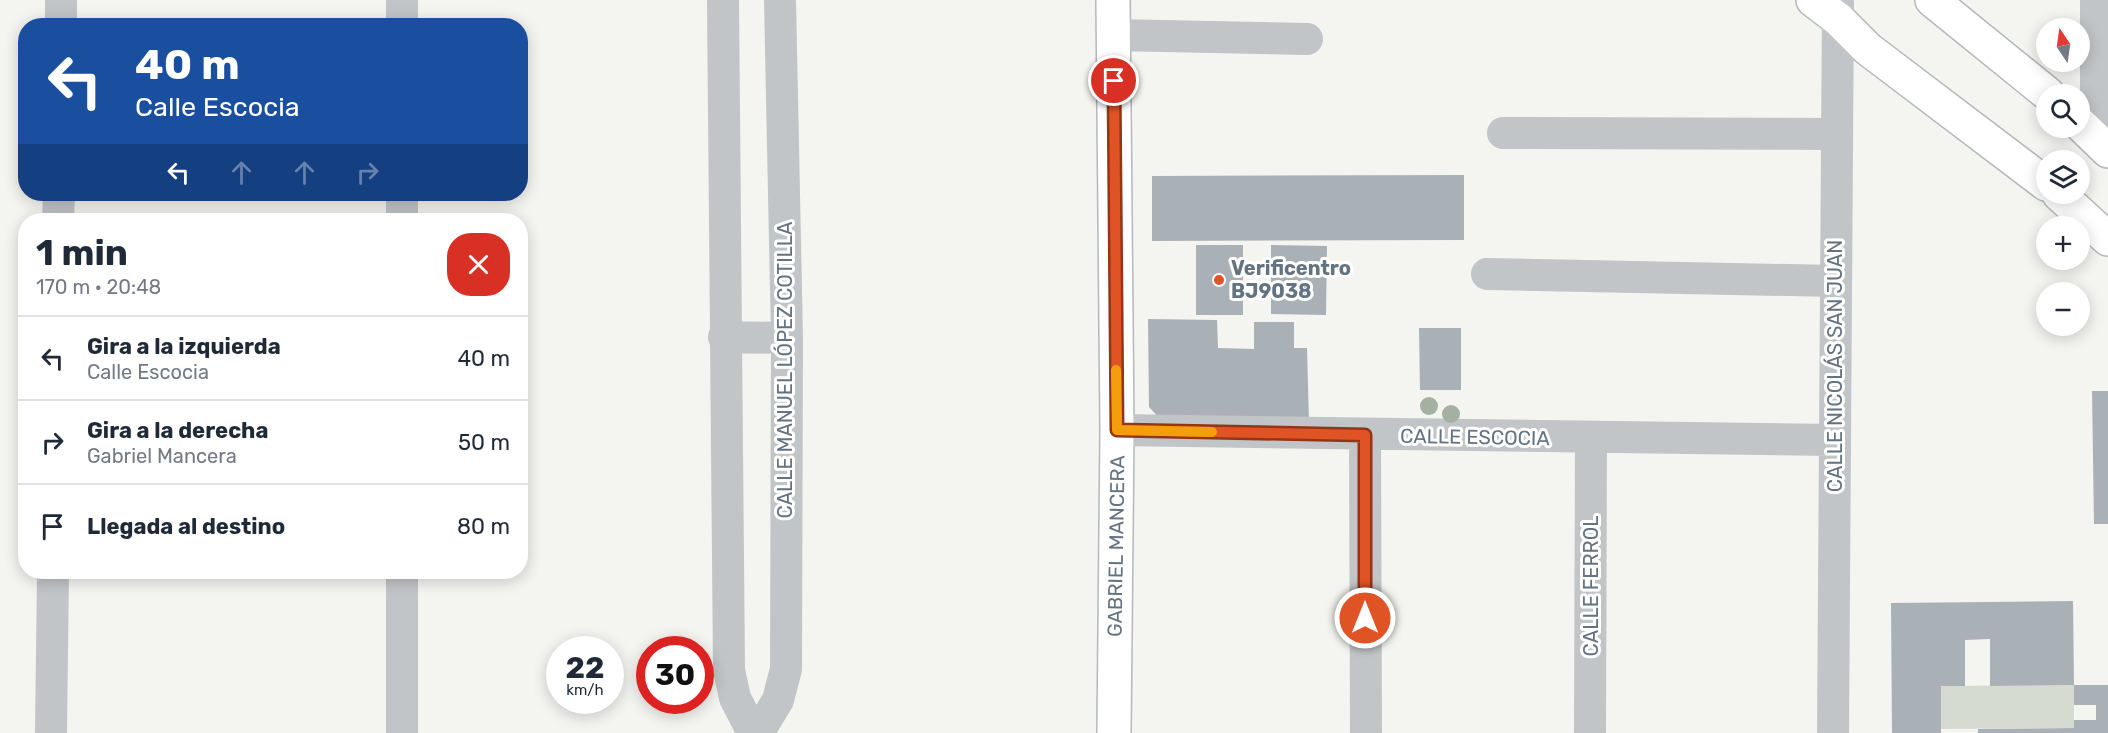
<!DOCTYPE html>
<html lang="es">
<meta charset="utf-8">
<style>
body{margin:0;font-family:Rubik,sans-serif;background:#f6f6f7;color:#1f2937;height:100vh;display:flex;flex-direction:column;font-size:22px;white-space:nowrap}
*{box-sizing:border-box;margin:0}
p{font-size:20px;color:#747a83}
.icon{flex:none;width:33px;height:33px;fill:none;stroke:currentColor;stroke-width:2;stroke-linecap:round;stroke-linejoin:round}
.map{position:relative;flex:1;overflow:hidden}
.drawer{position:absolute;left:18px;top:213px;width:510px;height:366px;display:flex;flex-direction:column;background:#fff;border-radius:24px;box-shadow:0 3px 15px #0003}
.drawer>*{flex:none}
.banner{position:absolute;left:18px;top:18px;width:510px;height:183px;border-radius:24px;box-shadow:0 3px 15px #0003;background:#1a4fa0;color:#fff;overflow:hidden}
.needle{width:39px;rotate:347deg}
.fabs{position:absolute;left:2036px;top:18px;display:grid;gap:12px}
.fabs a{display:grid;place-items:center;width:54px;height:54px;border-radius:50%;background:#fff;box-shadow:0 3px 15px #0003;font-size:30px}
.speed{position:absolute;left:546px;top:636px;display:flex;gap:12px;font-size:30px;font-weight:700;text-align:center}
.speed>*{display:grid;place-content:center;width:78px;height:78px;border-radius:50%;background:#fff;box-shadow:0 3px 15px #0003;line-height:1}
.speed small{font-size:15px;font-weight:400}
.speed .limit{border:9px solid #d22;background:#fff;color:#111}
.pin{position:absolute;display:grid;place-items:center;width:51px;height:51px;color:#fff;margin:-26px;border:3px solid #fff;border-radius:50%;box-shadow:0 2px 6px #0007}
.me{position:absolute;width:66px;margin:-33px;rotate:0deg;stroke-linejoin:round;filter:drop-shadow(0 0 4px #0008)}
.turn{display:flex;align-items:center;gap:21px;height:126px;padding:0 18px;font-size:27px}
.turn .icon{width:78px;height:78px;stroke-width:2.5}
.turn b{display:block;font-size:42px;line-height:51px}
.lanes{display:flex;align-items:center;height:57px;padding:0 18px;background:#0003;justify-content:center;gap:30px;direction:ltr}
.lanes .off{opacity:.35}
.round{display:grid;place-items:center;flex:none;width:63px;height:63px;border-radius:24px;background:#f6f6f7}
.summary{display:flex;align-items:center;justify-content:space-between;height:102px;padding:0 18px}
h1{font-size:36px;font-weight:700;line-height:45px}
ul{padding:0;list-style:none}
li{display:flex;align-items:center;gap:18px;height:84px;padding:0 18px;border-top:2px solid #e0e1e3}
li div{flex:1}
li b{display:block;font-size:22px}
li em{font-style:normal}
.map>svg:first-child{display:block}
</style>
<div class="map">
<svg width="2108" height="733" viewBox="0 0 2108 733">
<rect width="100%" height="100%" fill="#f4f4f0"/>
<path fill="#d5dbd1" d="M2074,685V728L1941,729V686Z"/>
<path fill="#aab1b6" d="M1464,175V240L1152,241V176Z
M1196,245H1243V315H1196Z
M1271,245L1327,246L1326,315L1271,314Z
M1148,319L1217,320L1218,348L1254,349V322H1294V348H1307L1309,423L1163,422L1149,407Z
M1419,328H1461V390H1420Z
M2092,391H2108V524H2094Z
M2073,601L2074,685L1990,686V639L1965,640V686H1941V733H1892L1891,603Z
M2074,685H2108V733H1978V729L2074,728V720H2096V705H2074Z"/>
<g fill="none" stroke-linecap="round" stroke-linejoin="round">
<defs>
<path id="secondary" d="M1813,0L1838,19L1868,49L2046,184
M1932,0L2048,94
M2079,123L2108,151
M2059,194L2108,239"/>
<path id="primary" d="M1113,0L1117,430L1114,733"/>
</defs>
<use href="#secondary" stroke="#b4b8bc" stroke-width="36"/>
<use href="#primary" stroke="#b4b8bc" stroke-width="36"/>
<path stroke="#c1c5c8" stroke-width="32" d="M723,0L729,670L735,698L753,733
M61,26V0
M402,26V0
M1113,35L1307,39
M1503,133L1837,134
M2096,138V0
M58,220L59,194
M402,220V194
M1487,274L1835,281
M724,337L787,338
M1117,430L1834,440
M1365,435L1366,733
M51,733L53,572
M402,733V572
M758,733L778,700L786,669L787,338L780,0
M1590,733L1591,439
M1833,733L1838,0"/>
<use href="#secondary" stroke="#fff" stroke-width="33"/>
<use href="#primary" stroke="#fff" stroke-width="33"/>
</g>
<g fill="#a6b0a2">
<circle cx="1429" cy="406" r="9"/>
<circle cx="1451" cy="414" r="9"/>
</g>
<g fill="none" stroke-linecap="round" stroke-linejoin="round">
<defs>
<path id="route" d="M1114,81L1117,430L1365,435V618"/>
</defs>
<use href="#route" stroke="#923617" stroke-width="15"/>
<use href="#route" stroke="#e05324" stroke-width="10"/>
<path stroke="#f59e0b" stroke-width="10" d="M1116,370L1117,430L1212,432"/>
</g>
<circle fill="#e05324" stroke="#fff" stroke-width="2" cx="1219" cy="280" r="6"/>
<g text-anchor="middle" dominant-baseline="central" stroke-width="6" stroke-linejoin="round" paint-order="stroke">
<g font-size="20" font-weight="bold" fill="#637381" stroke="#fff" text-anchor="start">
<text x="1231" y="268">Verificentro<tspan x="1231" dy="23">BJ9038</tspan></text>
</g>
<g font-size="20" fill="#637381" stroke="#fff">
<text transform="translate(1835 366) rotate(-90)">CALLE NICOLÁS SAN JUAN</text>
<text transform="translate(785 370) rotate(-90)">CALLE MANUEL LÓPEZ COTILLA</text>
<text transform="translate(1475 437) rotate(1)">CALLE ESCOCIA</text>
<text transform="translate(1116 546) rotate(-89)">GABRIEL MANCERA</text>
<text transform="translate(1591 586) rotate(-90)">CALLE FERROL</text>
</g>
</g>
</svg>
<div class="fabs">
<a><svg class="needle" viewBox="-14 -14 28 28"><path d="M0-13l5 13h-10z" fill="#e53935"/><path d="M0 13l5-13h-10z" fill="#747a83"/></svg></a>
<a><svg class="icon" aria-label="search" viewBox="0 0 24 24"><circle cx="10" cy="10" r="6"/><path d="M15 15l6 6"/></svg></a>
<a><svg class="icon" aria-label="layers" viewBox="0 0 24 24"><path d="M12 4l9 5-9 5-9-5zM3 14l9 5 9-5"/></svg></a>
<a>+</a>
<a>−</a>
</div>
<div class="speed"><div>22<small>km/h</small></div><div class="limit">30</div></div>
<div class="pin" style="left:1114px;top:81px;background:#d93025"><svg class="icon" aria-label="arrive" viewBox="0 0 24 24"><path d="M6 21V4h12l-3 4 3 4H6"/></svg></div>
<svg class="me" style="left:1365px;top:618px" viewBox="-20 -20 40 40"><circle r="17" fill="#e05324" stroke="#fff" stroke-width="3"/><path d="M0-11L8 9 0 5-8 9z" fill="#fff"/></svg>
<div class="banner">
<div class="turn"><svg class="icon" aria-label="left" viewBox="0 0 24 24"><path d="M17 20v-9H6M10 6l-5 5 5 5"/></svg><div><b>40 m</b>Calle Escocia</div></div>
<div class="lanes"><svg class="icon" aria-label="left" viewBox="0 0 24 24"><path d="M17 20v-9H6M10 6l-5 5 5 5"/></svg><svg class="icon off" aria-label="ahead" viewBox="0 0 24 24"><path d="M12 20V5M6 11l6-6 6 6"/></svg><svg class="icon off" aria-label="ahead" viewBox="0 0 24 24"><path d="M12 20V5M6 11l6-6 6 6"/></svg><svg class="icon off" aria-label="right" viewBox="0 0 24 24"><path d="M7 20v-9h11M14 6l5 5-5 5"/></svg></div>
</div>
<section class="drawer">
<div class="summary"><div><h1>1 min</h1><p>170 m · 20:48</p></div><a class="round" style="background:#d93025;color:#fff"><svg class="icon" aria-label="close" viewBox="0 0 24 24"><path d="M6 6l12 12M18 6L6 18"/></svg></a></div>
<ul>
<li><svg class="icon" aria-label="left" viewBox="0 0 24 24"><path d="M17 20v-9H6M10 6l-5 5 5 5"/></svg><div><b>Gira a la izquierda</b><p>Calle Escocia</p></div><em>40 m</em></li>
<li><svg class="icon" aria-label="right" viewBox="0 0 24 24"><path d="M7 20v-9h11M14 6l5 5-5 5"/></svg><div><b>Gira a la derecha</b><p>Gabriel Mancera</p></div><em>50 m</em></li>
<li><svg class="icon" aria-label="arrive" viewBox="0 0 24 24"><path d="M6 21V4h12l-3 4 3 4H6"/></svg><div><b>Llegada al destino</b></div><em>80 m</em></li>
</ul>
</section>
</div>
